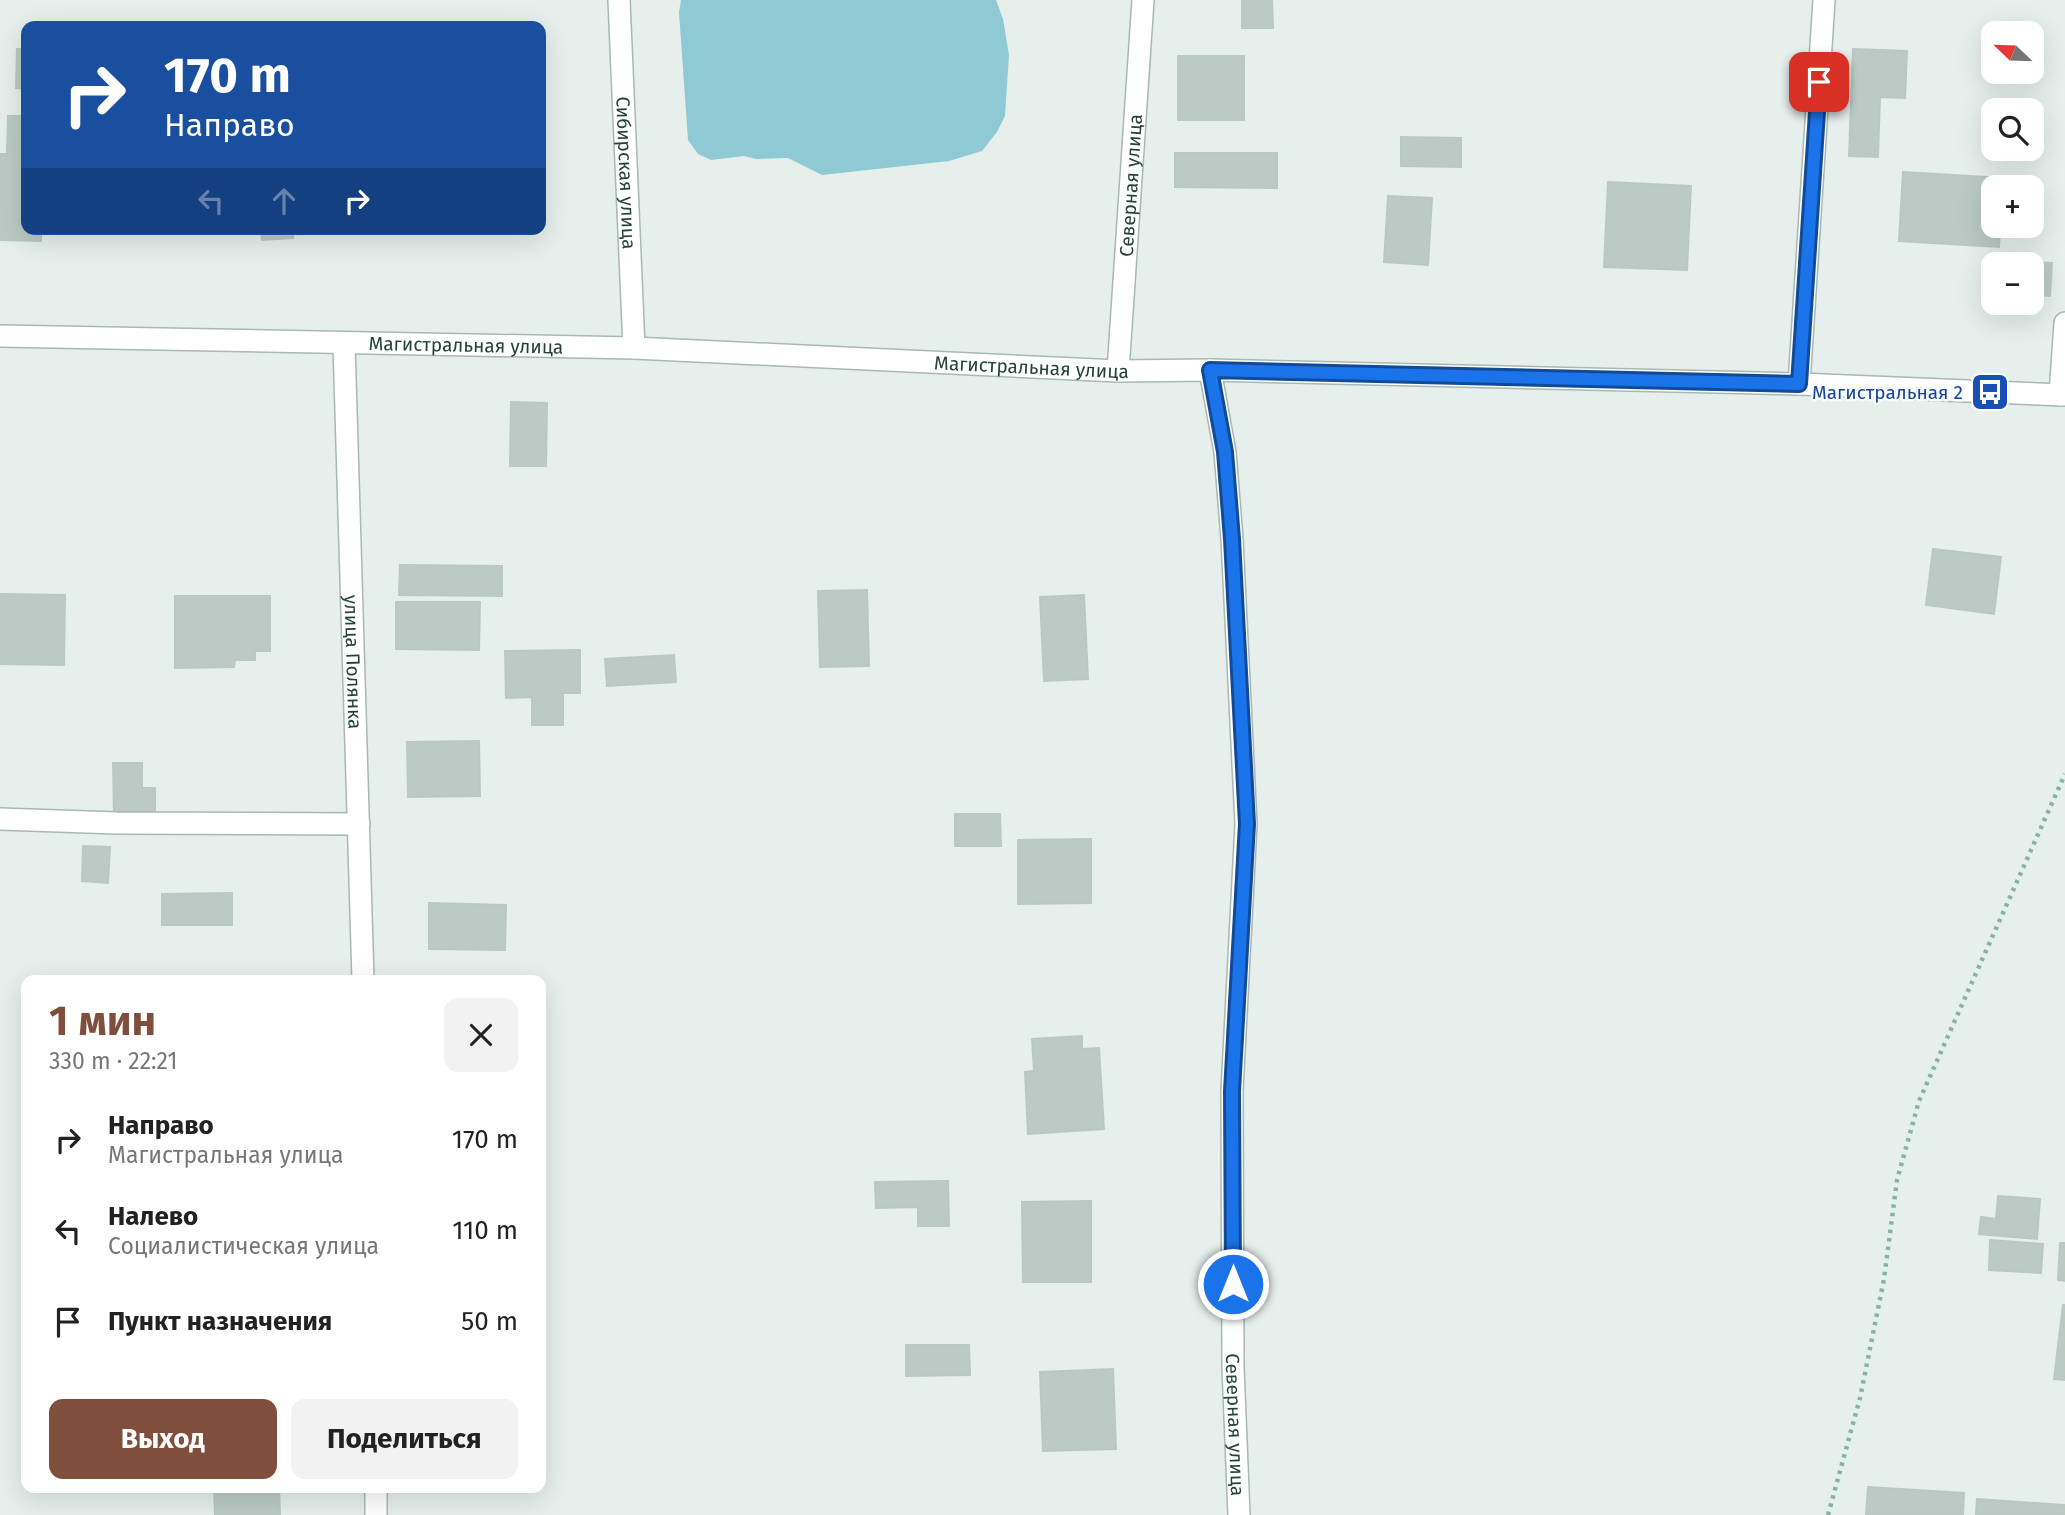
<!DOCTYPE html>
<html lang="ru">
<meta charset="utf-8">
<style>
body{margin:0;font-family:"Fira Sans",sans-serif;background:#f2f2f2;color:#222;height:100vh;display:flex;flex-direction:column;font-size:26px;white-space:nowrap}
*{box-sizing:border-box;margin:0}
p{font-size:23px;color:#767676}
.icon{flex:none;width:38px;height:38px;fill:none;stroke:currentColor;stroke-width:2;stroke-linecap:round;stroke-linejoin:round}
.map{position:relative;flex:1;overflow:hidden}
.details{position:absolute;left:21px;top:975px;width:525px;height:518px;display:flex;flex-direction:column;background:#fff;border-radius:14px;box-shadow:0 7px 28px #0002}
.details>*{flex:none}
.top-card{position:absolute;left:21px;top:21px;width:525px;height:214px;border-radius:14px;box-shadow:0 7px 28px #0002;background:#1a4fa0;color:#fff;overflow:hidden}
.needle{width:46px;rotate:293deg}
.tools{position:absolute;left:1981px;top:21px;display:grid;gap:14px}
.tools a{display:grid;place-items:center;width:63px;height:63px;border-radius:14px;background:#fff;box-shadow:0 7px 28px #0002;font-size:35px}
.pin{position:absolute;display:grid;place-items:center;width:60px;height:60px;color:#fff;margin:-30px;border-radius:14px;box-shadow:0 4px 10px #0006}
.me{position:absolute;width:77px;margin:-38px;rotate:0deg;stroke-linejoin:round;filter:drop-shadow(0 0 5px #0008)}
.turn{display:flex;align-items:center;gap:24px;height:147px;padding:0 28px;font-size:32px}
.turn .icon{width:91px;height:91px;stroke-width:2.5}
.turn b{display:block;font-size:49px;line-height:60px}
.lanes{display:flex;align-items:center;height:66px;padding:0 28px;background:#0003;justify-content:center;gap:35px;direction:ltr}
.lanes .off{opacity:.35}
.round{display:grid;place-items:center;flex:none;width:74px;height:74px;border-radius:14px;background:#f2f2f2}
.headline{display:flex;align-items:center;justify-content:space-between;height:119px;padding:0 28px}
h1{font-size:42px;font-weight:700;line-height:52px;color:#804e3d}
.primary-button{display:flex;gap:14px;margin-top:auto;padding:14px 28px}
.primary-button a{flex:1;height:80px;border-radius:14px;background:#804e3d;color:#fff;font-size:28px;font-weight:700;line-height:80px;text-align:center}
.primary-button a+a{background:#f2f2f2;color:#222}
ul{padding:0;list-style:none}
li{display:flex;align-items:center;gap:21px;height:91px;padding:0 28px}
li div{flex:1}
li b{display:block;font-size:26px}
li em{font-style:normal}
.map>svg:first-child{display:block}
</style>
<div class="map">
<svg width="2065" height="1515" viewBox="0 0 2065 1515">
<rect width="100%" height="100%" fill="#e6efeb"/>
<path fill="#8ec9d4" d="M681,0H996L1003,19L1009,55L1005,116L997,132L982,151L949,161L822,175L788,158L756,159L744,156L711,160L698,154L688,140L679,12Z"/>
<path fill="#bbcac4" stroke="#b8c9c2" stroke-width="2" d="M1242,0H1272L1273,28H1242Z
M17,49H26V89L16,88Z
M1853,49L1907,51L1905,98L1880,97L1878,157L1849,156Z
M1178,56H1244V120H1178Z
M8,116H26V229H41V241L0,240V154H7Z
M1401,137L1461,138V167L1401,166Z
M1175,153H1277V188L1175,187Z
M1903,172L2003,178L2002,187H1993V226H2000L1999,247L1899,241Z
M1608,182L1691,186L1687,270L1604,267Z
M1388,196L1432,198L1428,265L1384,262Z
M261,229H293V238L262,240Z
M2029,262L2052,263L2050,296L2032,295V264Z
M511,402L547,403L546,466H510Z
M1933,549L2001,557L1994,614L1926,605Z
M400,565L502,566V596L399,595Z
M867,590L869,666L820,667L818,591Z
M0,594L65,595L64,665L0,664Z
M1084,595L1088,679L1044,681L1040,597Z
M175,596H270V651H255V660H235L234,667L175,668Z
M396,602H480L479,650L396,649Z
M580,650V693H563V725H532V697L506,698L505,651Z
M674,655L676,682L607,686L605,659Z
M479,741L480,796L408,797L407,742Z
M113,763H142V788H155V814H114Z
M955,814H1000L1001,846H955Z
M1091,839V903L1018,904V840Z
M83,846L110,847L108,883L82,881Z
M232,893V925H162V894Z
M429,903L506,905L505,950L429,949Z
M1082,1036V1049L1099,1048L1104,1129L1028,1134L1025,1072L1034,1071L1032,1039Z
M948,1181L949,1226H918V1207L876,1208L875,1182Z
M1998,1196L2040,1199L2037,1239L1979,1234L1981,1217L1996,1219Z
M1091,1201V1282H1023L1022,1202Z
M1990,1240L2043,1244L2041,1273L1989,1270Z
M2060,1243H2065V1281L2058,1280Z
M2063,1305H2065V1380L2054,1379Z
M906,1345H969L970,1375L906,1376Z
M1113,1369L1116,1449L1043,1451L1040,1372Z
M1868,1487L1964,1493L1963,1515H1866Z
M214,1488H279L280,1515H215Z
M1977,1499L2065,1505V1515H1976Z"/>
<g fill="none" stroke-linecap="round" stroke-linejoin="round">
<defs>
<path id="service" d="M0,819L117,823L359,824"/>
<g id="minor">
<path id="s1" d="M619,0L634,348"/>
<path id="s2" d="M0,336L634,348L1118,371L1210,370L1799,384L2065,395"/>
<path id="s3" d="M344,344L363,980"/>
<path id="s4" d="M1210,370L1225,452L1232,539L1246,824L1232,1091L1233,1367L1239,1515"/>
<path id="s5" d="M1118,371L1143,0"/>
<path d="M1799,384L1824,0"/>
<path d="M2060,395L2065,323"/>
<path d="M376,1488V1515"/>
</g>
</defs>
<use href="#service" stroke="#a8b8b2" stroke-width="24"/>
<use href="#minor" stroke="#a8b8b2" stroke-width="24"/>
<path stroke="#86b3a5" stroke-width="4.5" stroke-dasharray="3.5 5" stroke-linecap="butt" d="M1828,1515L1860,1398L1884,1279L1897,1180L1919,1101L2065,774"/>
<use href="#service" stroke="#fff" stroke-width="21"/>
<use href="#minor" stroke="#fff" stroke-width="21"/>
</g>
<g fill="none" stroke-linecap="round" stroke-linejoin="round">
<defs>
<path id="route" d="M1233,1284L1232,1091L1247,824L1232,539L1225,452L1210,370L1799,384L1819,82"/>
</defs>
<use href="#route" stroke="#114b97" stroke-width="18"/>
<use href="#route" stroke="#1a73e8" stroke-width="12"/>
</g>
<defs>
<symbol id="bus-square" viewBox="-11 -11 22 22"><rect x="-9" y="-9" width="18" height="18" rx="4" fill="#1a4fb4" stroke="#f7fbf9"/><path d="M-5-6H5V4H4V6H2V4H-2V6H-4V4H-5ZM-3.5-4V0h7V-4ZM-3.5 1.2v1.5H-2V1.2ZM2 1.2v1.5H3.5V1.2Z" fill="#fff"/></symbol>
</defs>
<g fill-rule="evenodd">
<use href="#bus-square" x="1968" y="370" width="44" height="44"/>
</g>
<g text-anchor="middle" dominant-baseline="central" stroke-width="5" stroke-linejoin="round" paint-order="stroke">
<g font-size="19" fill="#24423a" stroke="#f7fbf9">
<text stroke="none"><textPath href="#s1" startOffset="173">Сибирская улица</textPath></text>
<text stroke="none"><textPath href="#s5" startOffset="186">Северная улица</textPath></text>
<text stroke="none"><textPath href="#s2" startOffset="466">Магистральная улица</textPath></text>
<text stroke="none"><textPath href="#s2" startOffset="1032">Магистральная улица</textPath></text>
<text stroke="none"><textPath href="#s3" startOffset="318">улица Полянка</textPath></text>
<text stroke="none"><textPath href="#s4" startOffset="1057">Северная улица</textPath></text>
</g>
<g font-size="19" fill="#164399" stroke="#f7fbf9" text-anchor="end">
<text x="1963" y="392">Магистральная 2</text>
</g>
</g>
</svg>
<div class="tools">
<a><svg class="needle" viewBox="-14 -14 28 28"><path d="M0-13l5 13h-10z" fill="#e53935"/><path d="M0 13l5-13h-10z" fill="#767676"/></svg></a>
<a><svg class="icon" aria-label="search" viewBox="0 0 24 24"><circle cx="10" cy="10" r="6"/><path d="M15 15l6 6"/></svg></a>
<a>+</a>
<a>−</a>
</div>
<div class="pin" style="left:1819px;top:82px;background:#d93025"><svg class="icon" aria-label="arrive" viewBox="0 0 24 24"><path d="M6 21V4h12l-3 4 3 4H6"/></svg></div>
<svg class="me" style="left:1233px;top:1284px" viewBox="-20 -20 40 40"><circle r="17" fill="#1a73e8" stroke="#fff" stroke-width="3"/><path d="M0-11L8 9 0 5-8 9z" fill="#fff"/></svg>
<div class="top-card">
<div class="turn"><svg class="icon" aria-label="right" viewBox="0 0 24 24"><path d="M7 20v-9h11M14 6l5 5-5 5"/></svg><div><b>170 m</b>Направо</div></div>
<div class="lanes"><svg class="icon off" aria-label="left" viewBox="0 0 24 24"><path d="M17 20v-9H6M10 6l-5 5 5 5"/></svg><svg class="icon off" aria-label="ahead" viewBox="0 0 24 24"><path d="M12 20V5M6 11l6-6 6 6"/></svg><svg class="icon" aria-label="right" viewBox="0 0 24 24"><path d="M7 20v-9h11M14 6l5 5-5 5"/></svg></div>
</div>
<section class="details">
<div class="headline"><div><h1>1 мин</h1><p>330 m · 22:21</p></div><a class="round"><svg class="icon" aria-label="close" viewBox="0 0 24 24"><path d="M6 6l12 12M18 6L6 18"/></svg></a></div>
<ul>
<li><svg class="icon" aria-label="right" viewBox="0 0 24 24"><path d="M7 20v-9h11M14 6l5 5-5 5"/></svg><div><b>Направо</b><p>Магистральная улица</p></div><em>170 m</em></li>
<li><svg class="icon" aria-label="left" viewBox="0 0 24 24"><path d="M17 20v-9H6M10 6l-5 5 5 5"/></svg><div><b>Налево</b><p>Социалистическая улица</p></div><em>110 m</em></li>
<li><svg class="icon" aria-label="arrive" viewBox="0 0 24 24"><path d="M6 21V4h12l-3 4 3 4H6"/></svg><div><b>Пункт назначения</b></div><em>50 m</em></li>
</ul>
<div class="primary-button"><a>Выход</a><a>Поделиться</a></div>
</section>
</div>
